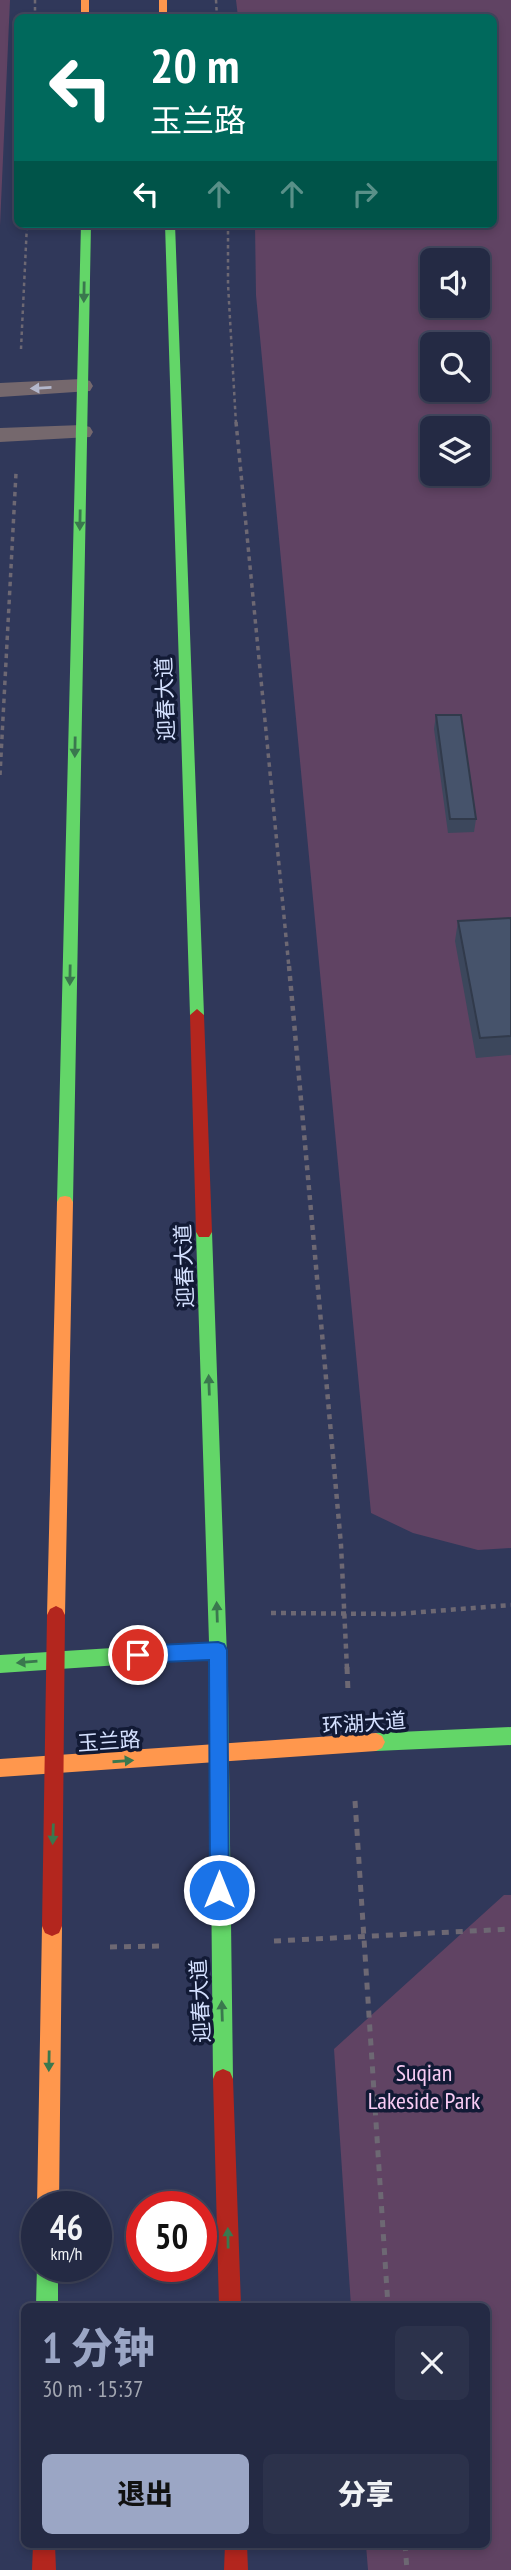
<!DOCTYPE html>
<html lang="zh">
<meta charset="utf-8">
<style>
body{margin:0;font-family:"PT Sans Narrow","Noto Sans SC",sans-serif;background:#2c324b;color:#f1f3f6;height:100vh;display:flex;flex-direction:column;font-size:26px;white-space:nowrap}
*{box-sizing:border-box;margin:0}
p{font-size:23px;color:#a3a7b2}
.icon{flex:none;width:38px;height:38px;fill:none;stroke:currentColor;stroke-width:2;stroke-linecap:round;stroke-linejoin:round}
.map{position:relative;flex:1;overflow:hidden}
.side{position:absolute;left:21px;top:2303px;width:469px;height:245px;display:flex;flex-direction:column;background:#242a44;border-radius:10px;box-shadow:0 4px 10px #0003,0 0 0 2px #41465d}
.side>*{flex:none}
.top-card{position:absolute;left:14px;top:14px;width:483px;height:214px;border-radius:10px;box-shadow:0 4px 10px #0003,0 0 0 2px #41465d;background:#00695c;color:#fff;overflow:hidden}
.controls{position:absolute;left:420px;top:248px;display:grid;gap:14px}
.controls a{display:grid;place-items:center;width:70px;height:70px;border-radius:10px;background:#242a44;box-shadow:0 4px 10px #0003,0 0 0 2px #41465d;font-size:35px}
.speed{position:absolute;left:21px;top:2191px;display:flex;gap:14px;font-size:35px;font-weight:700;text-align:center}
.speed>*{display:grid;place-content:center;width:91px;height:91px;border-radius:50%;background:#242a44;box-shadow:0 4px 10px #0003,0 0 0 2px #41465d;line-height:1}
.speed small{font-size:18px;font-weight:400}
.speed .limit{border:10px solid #d22;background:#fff;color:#111}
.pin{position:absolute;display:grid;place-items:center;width:60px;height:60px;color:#fff;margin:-30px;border:4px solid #fff;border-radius:50%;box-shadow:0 2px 7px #0007}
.me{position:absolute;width:77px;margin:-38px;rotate:0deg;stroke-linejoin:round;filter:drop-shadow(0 0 5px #0008)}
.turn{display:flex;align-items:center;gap:24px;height:147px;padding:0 21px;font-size:32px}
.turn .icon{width:91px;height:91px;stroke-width:2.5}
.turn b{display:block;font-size:49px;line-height:60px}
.lanes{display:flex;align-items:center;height:66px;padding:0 21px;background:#0003;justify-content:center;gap:35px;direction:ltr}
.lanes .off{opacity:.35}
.round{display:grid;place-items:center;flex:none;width:74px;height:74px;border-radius:10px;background:#2c324b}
.headline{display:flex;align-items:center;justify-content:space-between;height:119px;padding:0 21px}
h1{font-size:42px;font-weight:800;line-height:52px;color:#9ba6c5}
.cta{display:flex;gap:14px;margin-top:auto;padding:14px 21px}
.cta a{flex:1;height:80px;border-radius:10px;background:#9ba6c5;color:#111;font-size:28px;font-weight:800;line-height:80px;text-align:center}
.cta a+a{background:#2c324b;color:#f1f3f6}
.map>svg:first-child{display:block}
</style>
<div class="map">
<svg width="511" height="2570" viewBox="0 0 511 2570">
<rect width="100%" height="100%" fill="#30385a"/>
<path fill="#604363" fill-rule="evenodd" d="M0,0H10L0,226Z
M236,0H511V1548L478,1550L413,1533L371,1513L256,295L255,224H494V18L238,17ZM432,261H478V306H432ZM432,345H478V390H432ZM432,429H478V474H432Z
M504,1895H511V2570H368L366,2545L486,2544V2306H351L334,2049Z"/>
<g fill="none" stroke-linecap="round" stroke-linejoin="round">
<path stroke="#6d6873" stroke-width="2.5" stroke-dasharray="3.5 3.5" stroke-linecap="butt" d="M35,0V18
M216,0L217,18
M228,224V284L236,424
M21,349L27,224"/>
<path stroke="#6d6873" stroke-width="3.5" stroke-dasharray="4.5 4.5" stroke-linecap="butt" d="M236,422L289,968
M0,775L16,473"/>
<path stroke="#6d6873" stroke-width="4.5" stroke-dasharray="5 5" stroke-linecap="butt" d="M289,966L341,1545L347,1669
M271,1613L397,1614L511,1605"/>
<path stroke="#6d6873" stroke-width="5" stroke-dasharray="7 7" stroke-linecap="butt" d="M347,1667L348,1691
M355,1801L388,2306
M274,1941L511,1929
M110,1947L164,1946
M405,2544L407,2570"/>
<path fill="#75686d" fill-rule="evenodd" d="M82,379L90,381L93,386L90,391L0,397V383Z
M82,425L90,427L93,432L90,437L0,442V428Z"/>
<path fill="#63d668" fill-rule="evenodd" d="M81,224H91L73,1202L70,1207H60L57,1202Z
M165,224H175L204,1015L197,1021L190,1015Z
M204,1225L209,1227L212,1232L228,1686L233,2079L230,2086L223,2089L216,2086L213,2079L209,1659L0,1673V1655L209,1642L196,1232L199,1227Z
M511,1727V1745L376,1751L370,1748L367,1742L370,1736L376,1733Z
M37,2265L58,2266V2306H36Z"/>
<path fill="#ff974d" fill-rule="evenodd" d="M81,0H89V18H81Z
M159,0H167V18H159Z
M65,1196L70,1197L73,1202L65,1615L62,1621L56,1624L50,1621L47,1615L57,1202L60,1197Z
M376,1733L382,1736L385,1742L382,1748L376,1751L0,1777V1759Z
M52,1916L59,1919L62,1926L59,2207H37L42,1926L45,1919Z"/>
<path fill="#b3261e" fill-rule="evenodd" d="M197,1009L204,1015L212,1232L209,1237H199L196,1232L190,1015Z
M56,1606L62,1609L65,1615L62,1926L59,1933L52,1936L45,1933L42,1926L47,1615L50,1609Z
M223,2069L230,2072L233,2079L241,2306H219L213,2079L216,2072Z
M33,2544H55L56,2570H32Z
M225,2544H247L248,2570H224Z"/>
</g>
<path fill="#3c475c" d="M436,715L476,819L474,832L448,833L434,729Z
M511,918V1055L476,1058L455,941L458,921Z"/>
<path fill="#46536b" stroke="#313a4b" stroke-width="2" d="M436,715H461L476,819H450Z
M511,918V1036L480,1038L458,921Z"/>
<defs><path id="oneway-solid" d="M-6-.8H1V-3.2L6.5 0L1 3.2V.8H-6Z" transform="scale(1.75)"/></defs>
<g fill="#3a784e">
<use href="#oneway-solid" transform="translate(84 292) rotate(91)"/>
<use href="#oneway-solid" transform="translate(80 520) rotate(91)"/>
<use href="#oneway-solid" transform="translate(75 747) rotate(91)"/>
<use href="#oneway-solid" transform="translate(70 975) rotate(91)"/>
<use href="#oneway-solid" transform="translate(209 1385) rotate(-92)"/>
<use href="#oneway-solid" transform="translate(217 1612) rotate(-92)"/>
<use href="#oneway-solid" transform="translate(27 1662) rotate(175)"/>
<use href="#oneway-solid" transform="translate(123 1761) rotate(-4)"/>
<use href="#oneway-solid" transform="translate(53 1834) rotate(92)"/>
<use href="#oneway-solid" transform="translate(222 2011) rotate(-92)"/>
<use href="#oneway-solid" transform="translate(49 2061) rotate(91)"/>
<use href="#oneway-solid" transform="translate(228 2238) rotate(-91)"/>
</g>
<use fill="#b3b7cc" href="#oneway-solid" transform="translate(41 388) rotate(177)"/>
<path fill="#1a73e8" stroke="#114b97" stroke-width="2" d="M218,1642L224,1644L227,1650L229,1890L226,1897L219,1899L212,1897L210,1890L209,1660L138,1663L131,1661L129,1655L131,1648L138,1646Z"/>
<g text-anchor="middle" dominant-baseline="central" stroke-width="7" stroke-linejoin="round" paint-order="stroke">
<g font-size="21" fill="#d5e1ff" stroke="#121a35">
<text transform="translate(165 699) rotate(-92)">迎春大道</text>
<text transform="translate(184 1266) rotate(-92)">迎春大道</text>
<text transform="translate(364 1723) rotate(-4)">环湖大道</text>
<text transform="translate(109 1741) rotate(-4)">玉兰路</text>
<text transform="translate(200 2001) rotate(-93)">迎春大道</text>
</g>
<g font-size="24" fill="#f9ccf4" stroke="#121a35">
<text x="424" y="2072">Suqian<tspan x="424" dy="28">Lakeside Park</tspan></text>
</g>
</g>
</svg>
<div class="controls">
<a><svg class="icon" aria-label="sound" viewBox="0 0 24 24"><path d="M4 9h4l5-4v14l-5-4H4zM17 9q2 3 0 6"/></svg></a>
<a><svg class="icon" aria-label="search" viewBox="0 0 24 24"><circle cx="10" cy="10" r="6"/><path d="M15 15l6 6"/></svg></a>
<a><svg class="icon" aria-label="layers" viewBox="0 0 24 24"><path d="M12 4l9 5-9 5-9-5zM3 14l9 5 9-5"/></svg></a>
</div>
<div class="speed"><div>46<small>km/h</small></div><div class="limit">50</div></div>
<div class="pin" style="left:138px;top:1655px;background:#d93025"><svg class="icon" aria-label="arrive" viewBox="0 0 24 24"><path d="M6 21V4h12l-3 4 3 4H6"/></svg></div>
<svg class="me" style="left:219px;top:1890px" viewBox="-20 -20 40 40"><circle r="17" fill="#1a73e8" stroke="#fff" stroke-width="3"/><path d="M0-11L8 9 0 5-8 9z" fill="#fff"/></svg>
<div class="top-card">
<div class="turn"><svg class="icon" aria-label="left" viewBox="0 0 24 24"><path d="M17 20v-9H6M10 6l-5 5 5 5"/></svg><div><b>20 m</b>玉兰路</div></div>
<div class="lanes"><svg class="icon" aria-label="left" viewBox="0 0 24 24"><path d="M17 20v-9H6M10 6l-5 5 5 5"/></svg><svg class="icon off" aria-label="ahead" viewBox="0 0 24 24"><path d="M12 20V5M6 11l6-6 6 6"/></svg><svg class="icon off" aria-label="ahead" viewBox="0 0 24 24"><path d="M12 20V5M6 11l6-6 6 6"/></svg><svg class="icon off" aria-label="right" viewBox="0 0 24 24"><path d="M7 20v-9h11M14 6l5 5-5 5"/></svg></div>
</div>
<section class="side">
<div class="headline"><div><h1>1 分钟</h1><p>30 m · 15:37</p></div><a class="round"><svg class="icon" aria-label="close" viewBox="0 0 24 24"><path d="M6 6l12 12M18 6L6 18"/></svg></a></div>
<div class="cta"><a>退出</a><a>分享</a></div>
</section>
</div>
